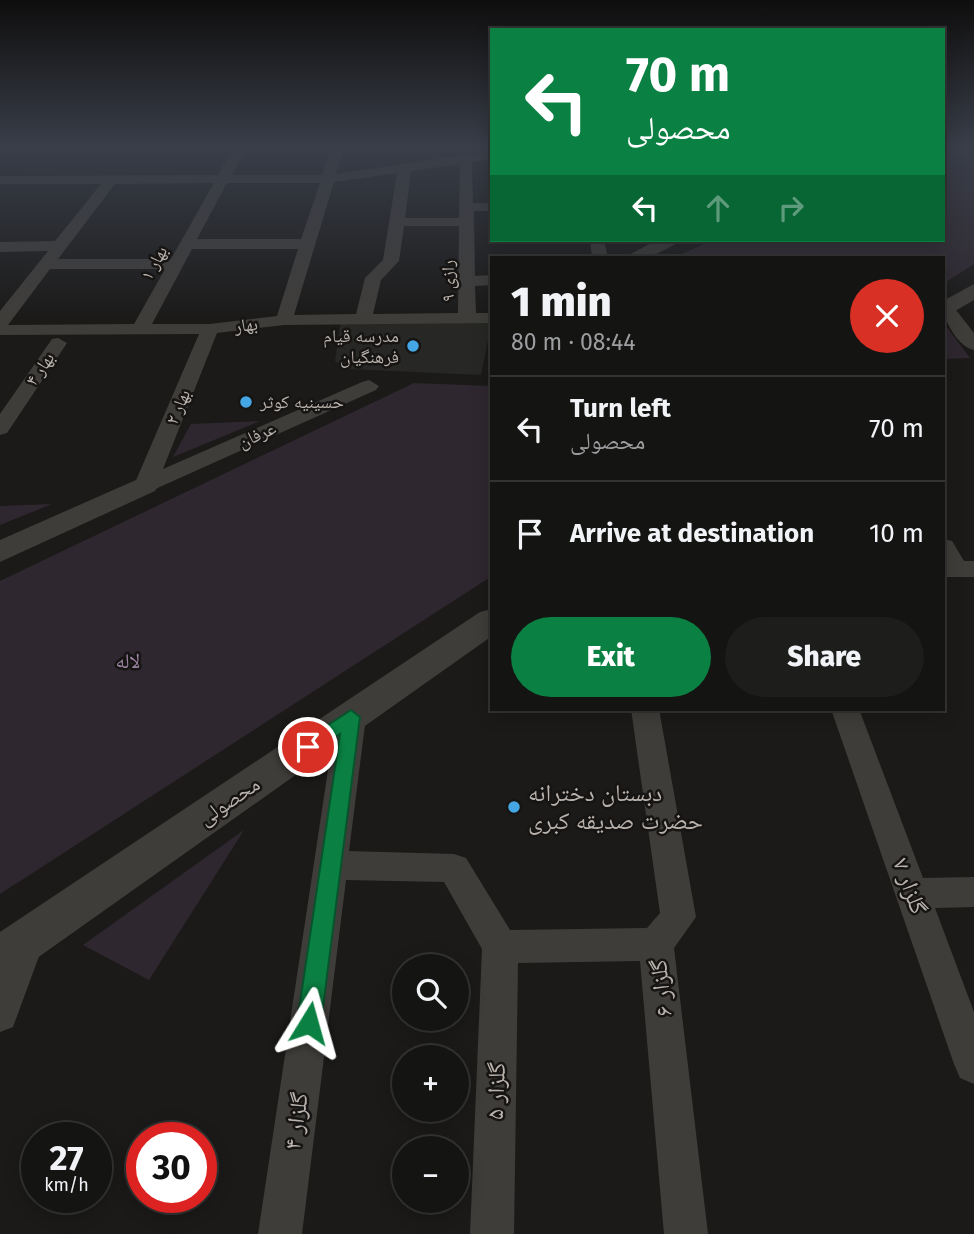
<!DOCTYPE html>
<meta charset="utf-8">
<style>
body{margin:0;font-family:"Fira Sans","Noto Naskh Arabic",sans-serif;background:#1d1d1c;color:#f1f3f6;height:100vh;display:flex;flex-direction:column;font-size:26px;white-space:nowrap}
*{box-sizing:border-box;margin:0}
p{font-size:23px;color:#9d9ea0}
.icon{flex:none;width:38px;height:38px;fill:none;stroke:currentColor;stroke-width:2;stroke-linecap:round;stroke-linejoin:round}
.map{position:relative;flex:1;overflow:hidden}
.details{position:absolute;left:490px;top:256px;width:455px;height:455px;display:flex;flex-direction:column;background:#141413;border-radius:0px;box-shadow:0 4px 18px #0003,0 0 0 2px #333}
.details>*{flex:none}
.guide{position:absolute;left:490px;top:28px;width:455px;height:214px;border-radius:0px;box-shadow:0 4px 18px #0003,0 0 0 2px #333;background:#0b8043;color:#fff;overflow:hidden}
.tools{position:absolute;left:392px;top:954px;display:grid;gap:14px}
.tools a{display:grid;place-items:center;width:77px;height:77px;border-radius:50%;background:#141413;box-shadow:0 4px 18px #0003,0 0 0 2px #333;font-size:35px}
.speed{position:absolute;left:21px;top:1122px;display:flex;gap:14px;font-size:35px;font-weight:700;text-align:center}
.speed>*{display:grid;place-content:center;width:91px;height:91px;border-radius:50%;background:#141413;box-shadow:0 4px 18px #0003,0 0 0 2px #333;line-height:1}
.speed small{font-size:18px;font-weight:400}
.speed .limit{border:10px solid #d22;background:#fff;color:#111}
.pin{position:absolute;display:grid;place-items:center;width:60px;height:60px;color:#fff;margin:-30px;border:4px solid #fff;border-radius:50%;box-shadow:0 2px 7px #0007}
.me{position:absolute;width:77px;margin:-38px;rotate:8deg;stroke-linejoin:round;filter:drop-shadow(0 0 5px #0008)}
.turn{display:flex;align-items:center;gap:24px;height:147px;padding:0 21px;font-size:32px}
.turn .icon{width:91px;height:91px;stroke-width:2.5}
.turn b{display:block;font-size:49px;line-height:60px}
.lanes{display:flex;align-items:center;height:66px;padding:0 21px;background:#0003;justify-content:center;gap:35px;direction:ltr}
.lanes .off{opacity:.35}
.round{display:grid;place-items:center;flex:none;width:74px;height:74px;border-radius:37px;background:#1d1d1c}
.overview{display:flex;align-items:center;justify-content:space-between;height:119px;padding:0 21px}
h1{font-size:42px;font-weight:800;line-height:52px}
.button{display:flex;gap:14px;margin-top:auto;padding:14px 21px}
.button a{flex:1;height:80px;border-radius:42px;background:#0b8043;color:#fff;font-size:28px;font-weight:800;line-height:80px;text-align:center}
.button a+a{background:#1d1d1c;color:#f1f3f6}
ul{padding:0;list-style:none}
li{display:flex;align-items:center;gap:21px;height:105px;padding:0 21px;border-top:2px solid #333}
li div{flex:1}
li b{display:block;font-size:26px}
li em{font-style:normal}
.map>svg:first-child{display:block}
</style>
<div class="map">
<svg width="974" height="1234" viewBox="0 0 974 1234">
<rect width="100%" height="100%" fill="#1b1a19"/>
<path fill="#272725" d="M492,320L481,375L348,369L335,361L341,321Z"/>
<path fill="#2f272f" d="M943,146H974V264L943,284V257H675L713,240H943Z
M943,322L970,358L943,359Z
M492,377V576L0,894V581L414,383L490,386Z
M260,421L173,457L191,424Z
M52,504L0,525V506Z
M244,830L149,980L83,945Z"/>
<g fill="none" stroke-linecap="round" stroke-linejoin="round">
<path fill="#3f3d3a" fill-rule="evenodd" d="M80,146H247L232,175H322L332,146H344L336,174L492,151V159L472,162L473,203H492V211H474L475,276L492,275V285L475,286L476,313H492V323L284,325L217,333L163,469L362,382L369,380L379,386L376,390L153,490H137L134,485L199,334L0,335V311L48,251L0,252V242L55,241L101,184H0V176L218,175L231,152H85L81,151ZM460,164L459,218H405L411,171ZM397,173L383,260L365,278L356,314L294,315L334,182ZM214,183L171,259H58L115,184ZM227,183H320L301,239H197ZM404,226H459L458,313L373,314L381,280L399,261ZM192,249H298L277,316L210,324H152ZM50,269H165L134,324L8,325Z
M590,240H604L608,257H592Z
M943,305H952L974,333V350C958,347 943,320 943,305Z
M58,338L67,343L7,433L0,435V414L52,339Z
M943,539L952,541L964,561H974V577H943Z
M351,706L361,709L366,717L349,851L454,854L466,858L510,930L647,928L660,913L631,709H659L696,917L674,948L708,1234H664L640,961L518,963L514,1234H470L482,949L444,882L346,880L302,1234H258L336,717L341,709Z
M831,709H859L923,878L974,877V907L935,908L974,1012V1084L960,1078L954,1064Z
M27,924L40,929L45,940L13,1027L0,1032V964L14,929Z"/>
<path fill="#3f3d3a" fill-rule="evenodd" d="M657,240H683L651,257H625Z
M974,284V300L943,318V301Z
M145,476L155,479L159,485L155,491L0,562V540Z
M492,609V636L16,973L0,979V932L480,612Z"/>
</g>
<linearGradient id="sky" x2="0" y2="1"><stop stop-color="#0f0e0e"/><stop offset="0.46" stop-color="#393e49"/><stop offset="1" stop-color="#393e49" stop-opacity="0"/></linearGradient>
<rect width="974" height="318" fill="url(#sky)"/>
<path fill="#0b8043" stroke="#07532c" stroke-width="2" d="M351,710L360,717L321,1023L317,1031L309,1034L301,1031L297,1023L340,734L308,754L299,747L302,742Z"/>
<g fill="#45a6e6" stroke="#161514" stroke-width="2.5">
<circle cx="413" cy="346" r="7"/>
<circle cx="246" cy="402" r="7"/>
<circle cx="514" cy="807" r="7"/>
</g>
<g text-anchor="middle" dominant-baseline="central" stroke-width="5" stroke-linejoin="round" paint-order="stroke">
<g font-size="18" fill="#b9b2ac" stroke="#161514">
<text transform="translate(154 263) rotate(-61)">بهار ۱</text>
<text transform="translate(448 281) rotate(-90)">رازی ۹</text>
<text transform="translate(246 325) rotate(-7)">بهار</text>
<text transform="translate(40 369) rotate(-56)">بهار ۴</text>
<text transform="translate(178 407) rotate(-67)">بهار ۲</text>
<text transform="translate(257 435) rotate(-24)">عرفان</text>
</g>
<g font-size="18" fill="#b9b2ac" stroke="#161514" text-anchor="end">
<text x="399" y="336">مدرسه قیام<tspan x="399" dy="21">فرهنگیان</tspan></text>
<text x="260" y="402" text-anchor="start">حسینیه کوثر</text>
</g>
<g font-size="21" fill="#9d84a3" stroke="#161514">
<text x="128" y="661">لاله</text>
</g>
<g font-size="21" fill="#b9b2ac" stroke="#161514">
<text transform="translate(229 801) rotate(-34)">محصولی</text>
</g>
<g font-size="24" fill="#b9b2ac" stroke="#161514" text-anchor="start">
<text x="528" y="793">دبستان دخترانه<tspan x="528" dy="28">حضرت صدیقه کبری</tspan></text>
</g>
<g font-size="24" fill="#b9b2ac" stroke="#161514">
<text transform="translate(910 886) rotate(70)">گلزار ۷</text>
<text transform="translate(661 988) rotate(-96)">گلزار ۶</text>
<text transform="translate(496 1091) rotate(-88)">گلزار ۵</text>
<text transform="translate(296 1121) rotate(-82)">گلزار ۴</text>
</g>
</g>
</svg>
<div class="tools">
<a><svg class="icon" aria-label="search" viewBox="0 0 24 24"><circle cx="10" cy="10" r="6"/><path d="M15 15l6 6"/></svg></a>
<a>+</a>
<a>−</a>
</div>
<div class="speed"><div>27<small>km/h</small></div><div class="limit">30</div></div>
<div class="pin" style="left:308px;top:747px;background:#d93025"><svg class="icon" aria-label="arrive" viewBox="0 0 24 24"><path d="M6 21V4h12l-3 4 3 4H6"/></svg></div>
<svg class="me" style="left:309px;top:1023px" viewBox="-20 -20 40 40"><path d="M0-17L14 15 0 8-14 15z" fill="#0b8043" stroke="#fff" stroke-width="4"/></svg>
<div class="guide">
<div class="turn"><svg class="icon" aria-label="left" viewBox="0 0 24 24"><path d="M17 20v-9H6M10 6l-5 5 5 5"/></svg><div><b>70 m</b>محصولی</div></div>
<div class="lanes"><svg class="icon" aria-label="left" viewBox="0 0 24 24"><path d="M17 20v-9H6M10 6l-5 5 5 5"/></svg><svg class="icon off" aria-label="ahead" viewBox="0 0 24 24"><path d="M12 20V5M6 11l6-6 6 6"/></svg><svg class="icon off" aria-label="right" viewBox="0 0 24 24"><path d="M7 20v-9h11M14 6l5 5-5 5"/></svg></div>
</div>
<section class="details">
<div class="overview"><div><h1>1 min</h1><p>80 m · 08:44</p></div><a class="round" style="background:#d93025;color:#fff"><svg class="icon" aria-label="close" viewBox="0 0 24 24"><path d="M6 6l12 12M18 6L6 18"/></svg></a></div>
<ul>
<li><svg class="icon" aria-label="left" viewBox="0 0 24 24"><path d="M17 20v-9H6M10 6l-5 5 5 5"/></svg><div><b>Turn left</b><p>محصولی</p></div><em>70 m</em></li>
<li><svg class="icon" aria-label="arrive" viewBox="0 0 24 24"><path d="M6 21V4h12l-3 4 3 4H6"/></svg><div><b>Arrive at destination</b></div><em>10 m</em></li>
</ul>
<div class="button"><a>Exit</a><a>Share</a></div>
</section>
</div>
